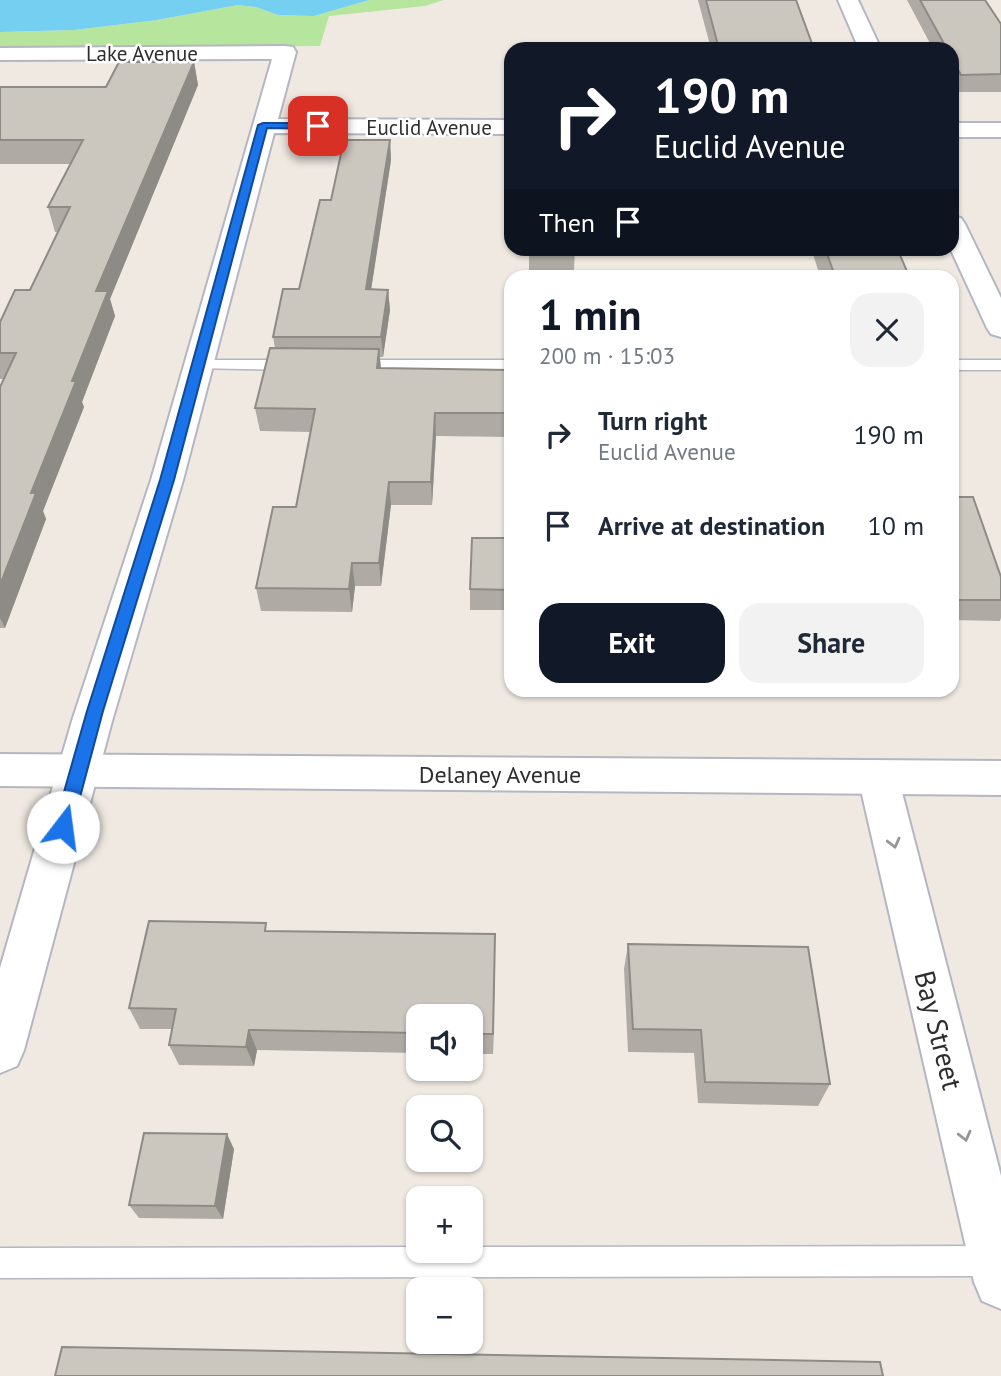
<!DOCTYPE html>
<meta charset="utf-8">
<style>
body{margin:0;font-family:"PT Sans",sans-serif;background:#f2f2f3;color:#1f2937;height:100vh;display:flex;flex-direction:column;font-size:26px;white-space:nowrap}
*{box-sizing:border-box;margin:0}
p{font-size:23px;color:#747a83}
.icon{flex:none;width:38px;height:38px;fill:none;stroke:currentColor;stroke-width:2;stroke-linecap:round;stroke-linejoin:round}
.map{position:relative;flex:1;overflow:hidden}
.panel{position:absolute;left:504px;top:270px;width:455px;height:427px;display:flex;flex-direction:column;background:#fff;border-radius:21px;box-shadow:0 2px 5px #0004}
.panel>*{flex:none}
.top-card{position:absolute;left:504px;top:42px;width:455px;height:214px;border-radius:21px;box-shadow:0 2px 5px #0004;background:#111827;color:#fff;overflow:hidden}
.tools{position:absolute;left:406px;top:1004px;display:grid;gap:14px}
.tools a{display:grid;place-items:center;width:77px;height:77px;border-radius:14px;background:#fff;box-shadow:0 2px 5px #0004;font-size:35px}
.pin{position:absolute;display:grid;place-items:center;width:60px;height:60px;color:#fff;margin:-30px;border-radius:14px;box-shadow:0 4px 10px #0006}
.me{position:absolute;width:77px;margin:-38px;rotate:15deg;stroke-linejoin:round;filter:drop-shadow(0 0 5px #0008)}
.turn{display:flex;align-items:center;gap:24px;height:147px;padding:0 35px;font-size:32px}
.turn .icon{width:91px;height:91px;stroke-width:2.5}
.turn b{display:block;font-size:49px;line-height:60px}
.then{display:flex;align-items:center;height:66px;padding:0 35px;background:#0003;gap:14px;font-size:26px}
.round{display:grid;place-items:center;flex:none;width:74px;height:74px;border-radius:21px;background:#f2f2f3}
.overview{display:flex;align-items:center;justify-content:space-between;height:119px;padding:0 35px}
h1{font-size:42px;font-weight:800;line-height:52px;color:#111827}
.button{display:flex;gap:14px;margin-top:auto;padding:14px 35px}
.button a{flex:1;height:80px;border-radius:21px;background:#111827;color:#fff;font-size:28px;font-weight:800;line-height:80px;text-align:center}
.button a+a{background:#f2f2f3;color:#1f2937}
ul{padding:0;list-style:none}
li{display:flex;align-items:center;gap:21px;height:91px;padding:0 35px}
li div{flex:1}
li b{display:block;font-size:26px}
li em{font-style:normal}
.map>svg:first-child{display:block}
</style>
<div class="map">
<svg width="1001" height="1376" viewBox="0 0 1001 1376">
<rect width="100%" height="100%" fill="#efe9e1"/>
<path fill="#b6e59e" d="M369,0H444L425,6L329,16L320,46L0,48V32L74,30L157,20L238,5L256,7L278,15L314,16Z"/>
<path fill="#75cff0" d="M0,0H369L314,16L278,15L256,7L238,5L157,20L74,30L0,32Z"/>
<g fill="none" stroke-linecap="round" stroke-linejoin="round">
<defs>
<path id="lane" d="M198,360H294L302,365L294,370L192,368L190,365Z
M354,360H511V370L348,368L346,365Z
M952,360H1001V370H952Z
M995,1246L1001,1249V1273L995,1276L0,1278V1248L418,1247V1251H471V1247Z"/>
<path id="street" d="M838,0H858L881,49H859Z
M285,46L293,47L296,52L278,119L511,120V134L274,133L183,480L112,721L24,1050L17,1066L0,1073V968L72,721L151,480L272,59L0,60V48Z
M952,123H1001V137H952Z
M952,216L961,218L965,224L1001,298V337L991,334L987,328L950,248Z
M878,760L892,765L898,777L1001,1176V1309L982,1301L974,1282L858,777L864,765Z"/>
<path id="secondary" d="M0,754L1001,761V795L0,786Z"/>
</defs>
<use href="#lane" stroke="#b4b7c1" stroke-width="3"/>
<use href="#street" stroke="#b4b7c1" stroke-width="4"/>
<use href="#secondary" stroke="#b4b7c1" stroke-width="4"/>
<use href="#lane" fill="#fff" fill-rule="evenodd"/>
<use href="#street" fill="#fff" fill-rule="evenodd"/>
<use href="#secondary" fill="#fff" fill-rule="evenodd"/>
</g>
<path fill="#afaba4" d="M698,0H796L814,49H711Z
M907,0H985L1001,24V92H956L952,85V49H933Z
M194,62L198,85L110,299L115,316L82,402L84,407L43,511L46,519L5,628H0V387L4,379H0V322L30,290L58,232H55L48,207L70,164H0V87H106Z
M390,140L391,160L371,289L388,290L390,310L383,357H380L381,368L511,370V437L436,436L432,505H391L381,586H355L352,612L261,611L256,588L296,507L311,432L260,431L255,408L275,348L273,337L299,289L331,200Z
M529,248H575L574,270H529Z
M811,248H897L909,276H820Z
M952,497L1001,577V618L1000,621L952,620Z
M511,538V610H470V589Z
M268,931L495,934L493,1054H471V1017H418V1053L257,1050L254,1066L179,1065L169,1045L172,1029H140L129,1008Z
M628,944L830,1084L818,1106L698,1103L694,1053L628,1052L624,969Z
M234,1149L223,1219L139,1218L129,1205Z"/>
<path fill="#8e8b86" d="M194,62L198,85L110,299L115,316L82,402L84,407L43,511L46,519L5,628L0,618V585L31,493L72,381L96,291Z
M390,140L391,160L368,310L366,289Z
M388,290L390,310L383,357L381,337Z
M379,349L381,372L377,368Z
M435,413L436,436L432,505L431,482Z
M389,482L391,505L381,586L379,563Z
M352,563L355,586L352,612L349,589Z
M495,934V956L493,1054V1034Z
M249,1030L257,1050L254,1066L246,1047Z
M227,1134L234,1149L223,1219L215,1206Z"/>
<path fill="#cbc7bf" stroke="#8e8b86" stroke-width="2" d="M706,0H796L814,49H719Z
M920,0H985L1001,24V74L961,75L952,59V49H947Z
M119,62H194L96,291H108L72,381H76L31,493H36L0,585V387L16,353H0V322L15,290H30L70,207H48L83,140H0V87H106Z
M344,140H390L366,289L388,290L381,337H273L283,289H299L320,200H331Z
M529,248H575V250H529Z
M825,248H897L909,276H835Z
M270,348L379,349L377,368L511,370V413H435L431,482H389L379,563H352L349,589L256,588L273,507H296L315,409L255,408Z
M952,497H973L1001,577V600H952Z
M472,538H511V590L470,589Z
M149,921L266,923L265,931L495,934L493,1034H471V1017H418V1033L249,1030L246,1047L169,1045L176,1009L129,1008Z
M628,944L808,947L830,1084L705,1082L701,1030L633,1029Z
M144,1133L227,1134L215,1206L129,1205Z
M62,1347L880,1362L883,1376H55Z"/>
<defs><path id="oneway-chevron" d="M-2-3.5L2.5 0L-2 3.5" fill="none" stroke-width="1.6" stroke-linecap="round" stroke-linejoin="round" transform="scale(1.75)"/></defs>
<g stroke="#969696">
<use href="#oneway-chevron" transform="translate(894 843) rotate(76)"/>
<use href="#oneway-chevron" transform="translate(965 1136) rotate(76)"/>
</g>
<path fill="#1a73e8" stroke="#114b97" stroke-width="2" d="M263,123H318L323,126L318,129L267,128L174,480L103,711L72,827L69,832L63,834L57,832L54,827L87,711L160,480L258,125Z"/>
<g text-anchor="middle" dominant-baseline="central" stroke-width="5" stroke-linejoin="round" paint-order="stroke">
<g font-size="21" fill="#2e2e2e" stroke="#fff">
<text x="142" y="53">Lake Avenue</text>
<text x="429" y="127">Euclid Avenue</text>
</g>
<g font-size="24" fill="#2e2e2e" stroke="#fff">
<text x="500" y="774">Delaney Avenue</text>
</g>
<g font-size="28" fill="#2e2e2e" stroke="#fff">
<text transform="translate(939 1030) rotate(76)">Bay Street</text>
</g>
</g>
</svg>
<div class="tools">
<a><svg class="icon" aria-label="sound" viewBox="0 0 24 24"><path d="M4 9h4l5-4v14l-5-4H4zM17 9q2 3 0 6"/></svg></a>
<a><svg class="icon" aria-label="search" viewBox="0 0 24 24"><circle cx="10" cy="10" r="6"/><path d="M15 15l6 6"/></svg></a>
<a>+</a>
<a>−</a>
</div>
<div class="pin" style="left:318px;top:126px;background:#d93025"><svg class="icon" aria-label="arrive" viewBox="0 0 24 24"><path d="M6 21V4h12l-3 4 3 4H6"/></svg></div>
<svg class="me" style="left:63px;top:827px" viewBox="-20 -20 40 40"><circle r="19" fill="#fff"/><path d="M0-13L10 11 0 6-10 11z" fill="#1a73e8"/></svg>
<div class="top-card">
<div class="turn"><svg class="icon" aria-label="right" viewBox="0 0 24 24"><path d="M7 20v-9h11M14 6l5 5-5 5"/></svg><div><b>190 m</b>Euclid Avenue</div></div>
<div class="then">Then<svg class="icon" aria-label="arrive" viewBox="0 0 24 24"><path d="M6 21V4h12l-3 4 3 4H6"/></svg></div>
</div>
<section class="panel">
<div class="overview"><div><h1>1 min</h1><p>200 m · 15:03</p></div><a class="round"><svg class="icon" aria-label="close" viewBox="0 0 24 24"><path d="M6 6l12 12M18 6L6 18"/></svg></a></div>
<ul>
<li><svg class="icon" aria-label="right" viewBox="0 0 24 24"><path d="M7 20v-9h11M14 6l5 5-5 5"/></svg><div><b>Turn right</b><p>Euclid Avenue</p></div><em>190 m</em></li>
<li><svg class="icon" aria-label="arrive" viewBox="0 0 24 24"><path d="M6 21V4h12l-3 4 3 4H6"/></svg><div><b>Arrive at destination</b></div><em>10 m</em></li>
</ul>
<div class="button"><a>Exit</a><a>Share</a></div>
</section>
</div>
